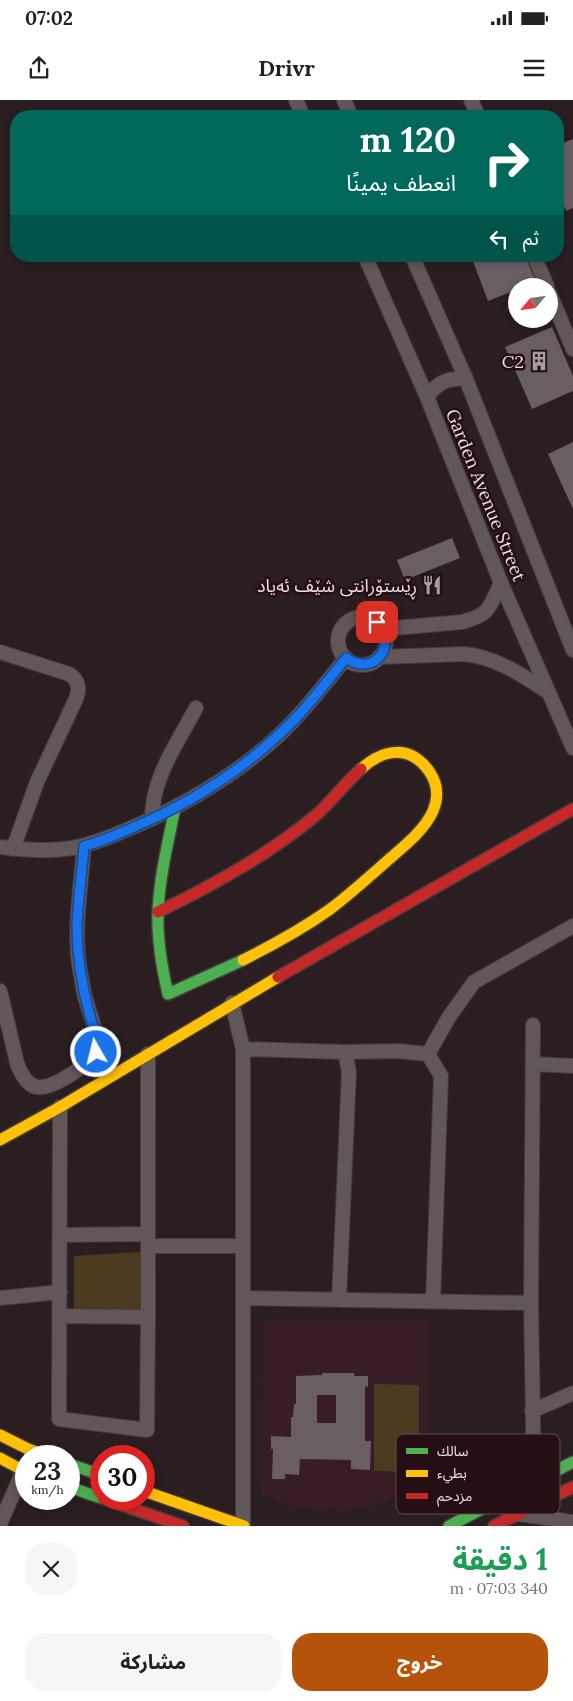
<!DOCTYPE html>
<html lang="ar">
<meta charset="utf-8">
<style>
body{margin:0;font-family:Lora,"Noto Sans Arabic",serif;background:#f6f6f6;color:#222;direction:rtl;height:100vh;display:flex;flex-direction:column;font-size:19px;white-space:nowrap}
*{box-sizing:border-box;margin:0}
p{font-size:16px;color:#767676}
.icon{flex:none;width:28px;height:28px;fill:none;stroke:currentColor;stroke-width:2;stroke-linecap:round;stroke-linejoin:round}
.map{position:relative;height:1426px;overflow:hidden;direction:ltr}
.side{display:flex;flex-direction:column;background:#fff;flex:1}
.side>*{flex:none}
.hud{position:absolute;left:10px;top:10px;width:554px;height:152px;border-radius:20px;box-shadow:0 2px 8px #0003;direction:rtl;background:#00695c;color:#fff;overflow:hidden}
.needle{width:32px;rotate:241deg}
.buttons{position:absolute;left:508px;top:178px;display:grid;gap:10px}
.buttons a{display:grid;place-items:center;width:50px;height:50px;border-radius:50%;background:#fff;box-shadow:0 2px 8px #0003;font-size:25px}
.speed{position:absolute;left:15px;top:1345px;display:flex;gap:10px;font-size:25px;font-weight:700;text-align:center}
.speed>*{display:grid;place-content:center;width:65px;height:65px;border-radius:50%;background:#fff;box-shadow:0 2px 8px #0003;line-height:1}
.speed small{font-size:12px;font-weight:400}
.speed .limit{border:8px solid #d22;background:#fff;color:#111}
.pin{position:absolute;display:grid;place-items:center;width:42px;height:42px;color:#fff;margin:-21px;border-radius:10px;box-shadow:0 2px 8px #0006}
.me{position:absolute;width:55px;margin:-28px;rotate:352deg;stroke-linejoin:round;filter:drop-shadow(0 0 4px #0008)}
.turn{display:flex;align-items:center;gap:18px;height:105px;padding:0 25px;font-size:22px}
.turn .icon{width:65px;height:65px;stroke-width:2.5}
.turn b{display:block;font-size:35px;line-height:42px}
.then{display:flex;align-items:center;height:48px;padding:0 25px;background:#0003;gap:10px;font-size:19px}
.round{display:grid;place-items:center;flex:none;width:52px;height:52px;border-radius:20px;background:#f6f6f6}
.summary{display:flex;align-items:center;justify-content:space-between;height:85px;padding:0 25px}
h1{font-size:30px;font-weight:700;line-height:38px;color:#1e9e55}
.cta{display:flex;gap:10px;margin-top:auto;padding:10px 25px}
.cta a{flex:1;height:58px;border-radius:20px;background:#b45309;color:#fff;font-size:20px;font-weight:700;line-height:58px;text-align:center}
.cta a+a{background:#f6f6f6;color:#222}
.status{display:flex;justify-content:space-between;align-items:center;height:35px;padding:0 25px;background:#fff;direction:ltr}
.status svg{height:14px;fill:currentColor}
header{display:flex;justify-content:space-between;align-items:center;height:65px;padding:0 25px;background:#fff;font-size:22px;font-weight:700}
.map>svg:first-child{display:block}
</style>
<div class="status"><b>07:02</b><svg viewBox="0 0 49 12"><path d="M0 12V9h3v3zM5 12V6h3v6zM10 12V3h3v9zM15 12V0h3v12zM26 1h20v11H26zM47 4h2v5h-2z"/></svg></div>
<header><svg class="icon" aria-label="menu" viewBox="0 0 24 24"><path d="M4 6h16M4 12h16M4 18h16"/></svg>Drivr<svg class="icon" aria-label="share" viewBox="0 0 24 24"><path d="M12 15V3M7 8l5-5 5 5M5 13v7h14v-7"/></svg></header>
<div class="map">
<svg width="573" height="1426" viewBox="0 0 573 1426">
<rect width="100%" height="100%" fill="#2a1e21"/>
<path fill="#381d24" d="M263,1219L430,1221L429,1380L383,1402L367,1407L341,1411L299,1408L262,1395Z"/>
<path fill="#4d391f" d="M140,1152L142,1211L74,1209V1156Z
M374,1284L419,1285V1372L374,1371Z"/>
<path fill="#6a5e65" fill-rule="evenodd" d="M573,39V108L566,111L558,91V45Z
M471,156H525L536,182L525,186H516V190L488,201Z
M552,227L573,276V291L532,309L505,247Z
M573,342V409L548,354Z
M452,438L460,458L405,480L397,460Z
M322,1273H354V1276H368V1287L365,1286V1341H371L370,1370L351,1369V1360L300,1359L299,1375L285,1374V1379H272L273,1349H271V1336L291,1337V1317H293L294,1304H296V1276L322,1275ZM317,1295H336V1323H317Z"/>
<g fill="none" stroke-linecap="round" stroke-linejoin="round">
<defs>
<path id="street" d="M296,0L303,16
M344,0L351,16
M471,0L478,16
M365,156L427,297L501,483L573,648
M412,156L466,279L573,550
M534,156L547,186
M549,192L573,249
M427,297C437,283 448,277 466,279
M338 541a24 24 0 1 1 48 0a24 24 0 1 1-48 0Z
M383,529L462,522C491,514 488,509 501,483
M0,552L69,574C79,580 80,589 76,599L37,682L13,749
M379,557L464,554C496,557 522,575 548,592
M152,719C152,677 177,644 196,608
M0,747C24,750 47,752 72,748C94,744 115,735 136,726C186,704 235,675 276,638C302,614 324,585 346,558
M0,891L17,963C21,974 28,989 42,987C56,986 93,963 97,949C100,941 88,908 85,897C83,889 82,880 80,871C73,830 81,787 84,746
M232,903L243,949V1426
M533,925L531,1203L534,1381
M243,949L345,952L398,951L428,954L441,976L433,1201
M428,954L449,917L474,882L573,826
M533,964L573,966
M60,1007L59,1319L147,1330L148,1217V954
M60,1135L148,1134
M148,1146H243
M0,1198L60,1192
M243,1198L531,1203
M339,1200L349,972L345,952
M60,1216L148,1217
M532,1311L573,1293
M519,1414L573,1422
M0,1424L23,1371"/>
<path id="fast" d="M175,708C168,743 159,778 158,814C157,841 162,868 168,894L243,860
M69,1364L101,1375
M69,1387L101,1398
M449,1426L573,1362"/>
<path id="slow" d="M243,860C273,845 302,829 329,810C349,795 368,778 387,761C403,747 424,731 433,711C439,697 438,684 429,671C410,645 384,648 361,669
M0,1040L60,1007L278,877
M0,1335L28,1349L47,1356
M0,1358L26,1372
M144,1391L244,1426"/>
<path id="jam" d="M158,812C213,785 268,755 315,716C332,701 345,683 361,669
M278,877L573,709
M104,1399L183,1426
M494,1426L573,1387"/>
</defs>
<use href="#street" stroke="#463c3e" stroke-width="16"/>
<use href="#fast" stroke="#463c3e" stroke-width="14"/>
<use href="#slow" stroke="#463c3e" stroke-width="14"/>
<use href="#jam" stroke="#463c3e" stroke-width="14"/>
<use href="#street" stroke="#615658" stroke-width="14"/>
<use href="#fast" stroke="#4caf50" stroke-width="11"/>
<use href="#slow" stroke="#ffc107" stroke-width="11"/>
<use href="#jam" stroke="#c62828" stroke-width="11"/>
</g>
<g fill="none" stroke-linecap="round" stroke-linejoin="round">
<defs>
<path id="route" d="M96,952L98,946L97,939C85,903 77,865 77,826C78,799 82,772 84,746C104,741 123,732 141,724C198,699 251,664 295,619C313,600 329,579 346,558C373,577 398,548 377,522"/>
</defs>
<use href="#route" stroke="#114b97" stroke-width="12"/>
<use href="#route" stroke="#1a73e8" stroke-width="9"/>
</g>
<defs>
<symbol id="building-bare" viewBox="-9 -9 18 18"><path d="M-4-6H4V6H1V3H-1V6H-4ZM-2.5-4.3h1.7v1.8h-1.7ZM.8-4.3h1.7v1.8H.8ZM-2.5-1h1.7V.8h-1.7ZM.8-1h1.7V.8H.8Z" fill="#aa9b9e" stroke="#250f14" stroke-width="2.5" paint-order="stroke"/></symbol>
<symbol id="restaurant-bare" viewBox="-9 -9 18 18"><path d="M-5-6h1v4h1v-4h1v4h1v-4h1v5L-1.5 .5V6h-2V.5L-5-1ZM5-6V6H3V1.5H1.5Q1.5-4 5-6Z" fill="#aa9b9e" stroke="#250f14" stroke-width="2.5" paint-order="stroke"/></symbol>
</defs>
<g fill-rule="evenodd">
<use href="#building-bare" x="525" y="247" width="28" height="28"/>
<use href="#restaurant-bare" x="418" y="471" width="28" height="28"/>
</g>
<g text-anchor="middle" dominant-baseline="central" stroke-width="5" stroke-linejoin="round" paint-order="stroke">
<g font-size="18" fill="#efdfe2" stroke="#250f14" text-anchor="end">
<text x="524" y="261">C2</text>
<text x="417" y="485">ڕێستۆرانتی شێف ئەیاد</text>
</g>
<g font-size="18" fill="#efdfe2" stroke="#250f14">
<text transform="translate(486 395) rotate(68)">Garden Avenue Street</text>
</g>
</g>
<rect x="396" y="1334" width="164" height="80" rx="8" fill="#250f14" stroke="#624d52" stroke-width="1"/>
<rect x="406" y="1348" width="22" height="6" fill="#4caf50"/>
<rect x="406" y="1370" width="22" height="7" fill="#ffc107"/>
<rect x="406" y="1393" width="22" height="6" fill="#c62828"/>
<g font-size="14" fill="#efdfe2">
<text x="437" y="1356">سالك</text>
<text x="437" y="1378">بطيء</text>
<text x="437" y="1401">مزدحم</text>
</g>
</svg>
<div class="buttons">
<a><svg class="needle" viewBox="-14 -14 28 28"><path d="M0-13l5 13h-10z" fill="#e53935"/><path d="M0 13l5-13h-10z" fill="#767676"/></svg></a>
</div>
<div class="speed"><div>23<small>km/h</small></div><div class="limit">30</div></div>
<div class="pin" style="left:377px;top:522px;background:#d93025"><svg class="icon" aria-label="arrive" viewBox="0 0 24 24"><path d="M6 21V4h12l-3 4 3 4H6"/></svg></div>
<svg class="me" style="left:96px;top:952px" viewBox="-20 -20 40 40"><circle r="17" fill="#1a73e8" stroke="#fff" stroke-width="3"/><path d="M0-11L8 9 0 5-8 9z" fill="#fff"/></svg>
<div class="hud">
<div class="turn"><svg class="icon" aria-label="right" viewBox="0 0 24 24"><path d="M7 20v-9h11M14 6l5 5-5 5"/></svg><div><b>120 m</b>انعطف يمينًا</div></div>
<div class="then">ثم<svg class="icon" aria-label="left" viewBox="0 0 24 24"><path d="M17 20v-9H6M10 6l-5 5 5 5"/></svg></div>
</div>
</div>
<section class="side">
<div class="summary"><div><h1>1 دقيقة</h1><p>340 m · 07:03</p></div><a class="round"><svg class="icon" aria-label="close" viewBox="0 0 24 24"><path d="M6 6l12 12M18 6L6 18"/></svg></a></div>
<div class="cta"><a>خروج</a><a>مشاركة</a></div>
</section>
